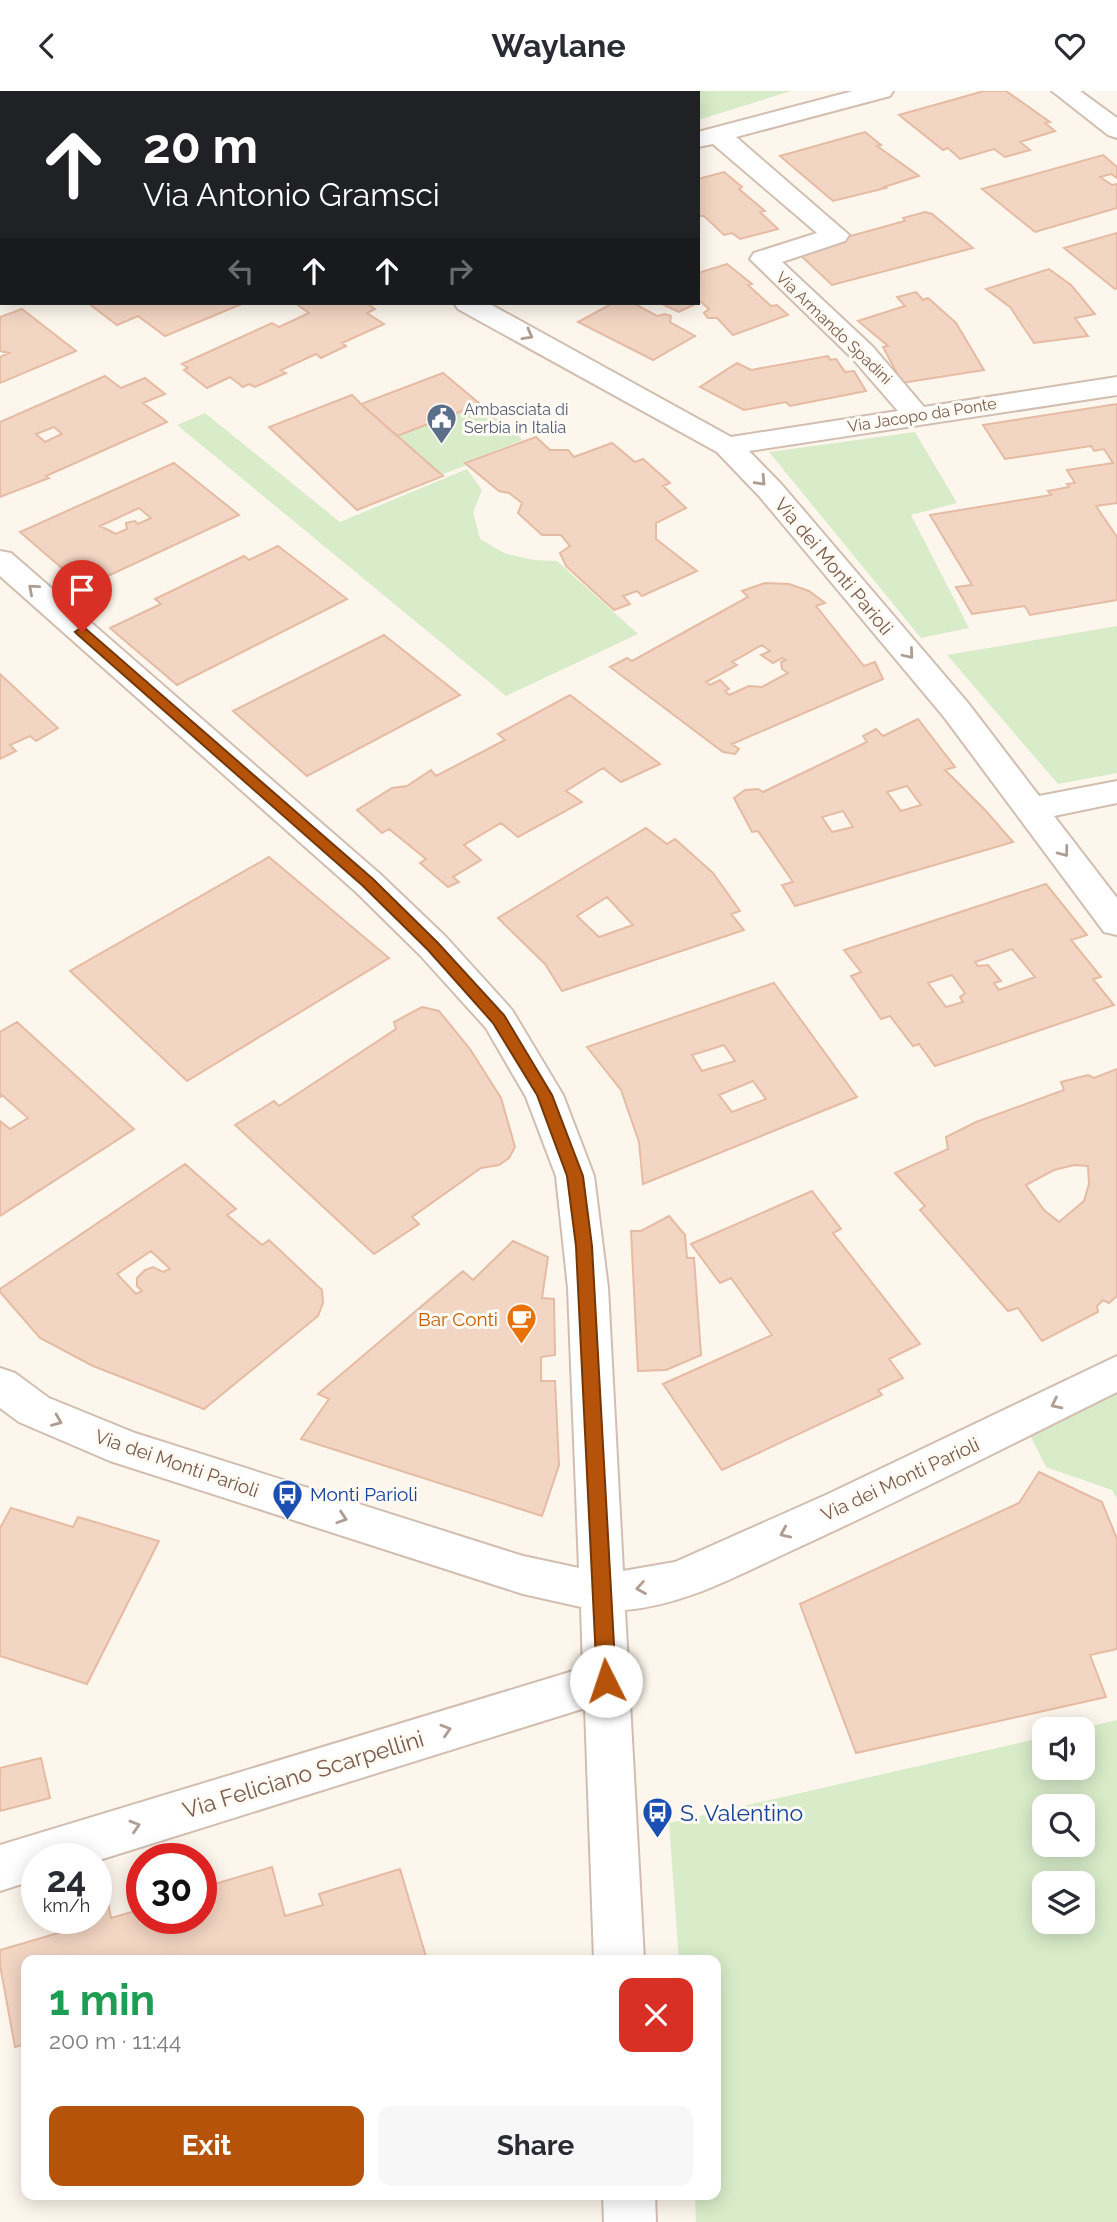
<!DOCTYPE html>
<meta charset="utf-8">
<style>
body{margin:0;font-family:Raleway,sans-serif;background:#f7f7f7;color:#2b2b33;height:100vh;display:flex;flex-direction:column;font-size:26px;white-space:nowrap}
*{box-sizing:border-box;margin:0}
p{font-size:23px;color:#7c7c81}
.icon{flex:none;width:38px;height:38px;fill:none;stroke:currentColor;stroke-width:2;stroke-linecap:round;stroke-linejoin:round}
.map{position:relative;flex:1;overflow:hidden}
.panel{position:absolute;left:21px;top:1864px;width:700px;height:245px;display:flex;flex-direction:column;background:#fff;border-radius:14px;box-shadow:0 4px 18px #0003}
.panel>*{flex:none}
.guide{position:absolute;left:0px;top:0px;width:700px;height:214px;box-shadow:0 4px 18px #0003;background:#202124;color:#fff;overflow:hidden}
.controls{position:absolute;left:1032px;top:1626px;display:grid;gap:14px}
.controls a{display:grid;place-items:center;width:63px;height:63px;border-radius:14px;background:#fff;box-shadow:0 4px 18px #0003;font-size:35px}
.speed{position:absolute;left:21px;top:1752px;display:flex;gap:14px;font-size:35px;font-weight:700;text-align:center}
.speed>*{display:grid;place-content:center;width:91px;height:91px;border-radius:50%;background:#fff;box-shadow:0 4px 18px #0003;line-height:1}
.speed small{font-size:18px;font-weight:400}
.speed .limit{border:10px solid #d22;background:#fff;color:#111}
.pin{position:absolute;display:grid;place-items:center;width:60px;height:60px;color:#fff;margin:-72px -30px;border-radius:50% 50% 50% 0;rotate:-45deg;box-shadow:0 0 7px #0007}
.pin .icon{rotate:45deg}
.me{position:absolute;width:77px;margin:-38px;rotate:356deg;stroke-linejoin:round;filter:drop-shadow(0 0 5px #0008)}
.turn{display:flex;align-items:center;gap:24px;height:147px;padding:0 28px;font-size:32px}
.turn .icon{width:91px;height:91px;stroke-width:2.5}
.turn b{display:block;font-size:49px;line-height:60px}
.lanes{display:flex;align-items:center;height:66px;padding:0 28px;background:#0003;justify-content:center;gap:35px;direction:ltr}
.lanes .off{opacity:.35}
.round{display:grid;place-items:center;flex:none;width:74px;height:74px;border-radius:14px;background:#f7f7f7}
.headline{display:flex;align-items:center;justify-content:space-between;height:119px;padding:0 28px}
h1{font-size:42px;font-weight:700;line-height:52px;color:#1e9e55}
.primary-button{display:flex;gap:14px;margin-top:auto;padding:14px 28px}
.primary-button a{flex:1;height:80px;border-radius:14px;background:#b45309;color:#fff;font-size:28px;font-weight:700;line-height:80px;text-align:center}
.primary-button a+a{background:#f7f7f7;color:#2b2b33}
header{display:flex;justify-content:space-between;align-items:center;height:91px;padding:0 28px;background:#fff;font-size:32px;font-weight:700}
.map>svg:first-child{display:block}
</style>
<header><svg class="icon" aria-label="back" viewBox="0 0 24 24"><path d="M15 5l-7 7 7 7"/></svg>Waylane<svg class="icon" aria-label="heart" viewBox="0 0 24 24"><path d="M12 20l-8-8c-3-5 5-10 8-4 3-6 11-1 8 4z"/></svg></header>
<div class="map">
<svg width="1117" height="2131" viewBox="0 0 1117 2131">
<rect width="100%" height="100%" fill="#fdf6ec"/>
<path fill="#d8ecc9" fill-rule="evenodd" d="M559,0H791L698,29V2Z
M480,313L523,349L465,371L467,374L441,384L397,345Z
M205,322L340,431L467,378L482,399L473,421L480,448L504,462L534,469L557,470L638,543L506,605L177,334Z
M915,341L957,412L911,424L969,537L921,547L769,361Z
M1117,535V682L1058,693L947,564Z
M1117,1296V1408L1112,1399L1046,1376L1030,1344Z
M1117,1629V2131H696L695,2104H716V1869H679L669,1732L1045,1646V1676H1083V1638H1078ZM1083,1715V1754H1045V1715ZM1083,1792V1830H1045V1792Z"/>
<path fill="#f3d5c3" stroke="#e6bba3" stroke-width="2" fill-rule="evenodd" d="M984,0H1006L1050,31L1045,32L1055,40L1020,51L1030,59L1005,66L994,58L960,68L948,57L943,59L899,24Z
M0,17H2L0,96Z
M865,41L881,54L877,55L919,85L884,96L886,97L833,110L780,65Z
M1103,64L1117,76V87L1111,83L1100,86L1112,94L1117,93V117L1035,141L982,98Z
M724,81L742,96L739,98L765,120L760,121L778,138L740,148L732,142L724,144L704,125H701L698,123V88Z
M925,121L932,123L973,157L832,194L796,160L905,130L903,127Z
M1117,142V197L1115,198L1064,157Z
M727,173L752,193L748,194L771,215L777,214L788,224L733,244L717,227H708L704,222L709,218L701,211H698V182Z
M1049,178L1071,194L1095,223L1075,227L1088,245L1034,252L1010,216L986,198Z
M916,201L923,209L928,207L956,232L984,279L902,292L883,256L888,255L858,230L905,215L897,206Z
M88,212H244L165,245L138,225L117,234Z
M295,212H367L375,218L367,222L384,233L342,252L346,255L321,267L316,263L281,279L286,282L255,296L249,293L243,296L230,286L207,297L184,279L188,277L182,273L272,232L279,236L309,222Z
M613,212H633L657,225L665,223L671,225L670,231L695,245L653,269L578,231Z
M660,212H697L679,221Z
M22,218L76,260L0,292V266L9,262L0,260V226Z
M828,265L830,269L836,268L845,281L854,280L866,300L790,315L786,311L744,319L700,296L737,272L751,279Z
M443,282L480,313L397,345L361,313Z
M105,285L121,297L145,287L165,303L143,312L167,331L46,385L49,387L0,406V331ZM54,336L62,343L45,351L36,343Z
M352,304L361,313L443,385L357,419L269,336Z
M1117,313V412L1096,415L1117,446V509L1030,524L1025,515L972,523L956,496L972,494L930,424L1051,404L1048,400L1069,396L1067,393L1075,392L1067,379L1113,372L1104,358L1094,360L1091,355L1005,368L983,334Z
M536,346L550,359H568L574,366L612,352L635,371L643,368L670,392L663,395L686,417L656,432V448L697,480L642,505L637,500L623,505L630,513L614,519L566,475L560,462L570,455L561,444H542L518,422L522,412L509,402L499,400L465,372Z
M174,372L239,424L84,496L20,441ZM139,417L151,427L138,433L135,430L126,432L127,438L116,443L100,435Z
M278,455L347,508L177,594L110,537L161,513L155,508L244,465L249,469Z
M765,492L789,493L809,500L825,512L816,515L864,575L875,571L883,588L732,653L739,658L735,663L723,661L610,576L627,567L632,570L748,506L742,500ZM762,554L770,560L761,564L773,572L782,567L786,569L781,571L782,578L788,582L762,596L749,595L729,604L725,600L729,598L720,589L710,594L706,591L737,574L732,571Z
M384,544L460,604L307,685L233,620Z
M0,583L58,637L36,650L30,645L10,654L16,660L0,668Z
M570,604L660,673L621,691L603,677L566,700L582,711L518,746L501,732L464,754L481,769L453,786L459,791L448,796L420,772L426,768L389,738L382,742L357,719L392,697L407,695L431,679L436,685L505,649L498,643Z
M918,628L955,676L945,679L986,720L1013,751L795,815L782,794L793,791L758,740L752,741L734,707L745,699L758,698L763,701L867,651L863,645L876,638L883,645ZM907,695L921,714L901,720L887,701ZM843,720L853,736L832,741L822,726Z
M646,737L667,753L675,748L713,782L740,820L731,823L744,839L562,900L545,873L498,827ZM607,806L633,834L599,846L577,825Z
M269,766L389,867L187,990L70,880Z
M1046,793L1087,844L1071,849L1101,886L1093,888L1114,914L935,975L919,953L913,955L890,925L881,928L851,885L861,881L844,859ZM1012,858L1035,886L999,899L994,892L1001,890L988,874L978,875L975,871ZM952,884L965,902L960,906L963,911L946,916L928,892Z
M774,892L857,1006L643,1093L639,1051L621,999L587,956ZM724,954L735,970L702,980L692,964ZM753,990L766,1008L732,1021L719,1004Z
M422,916L439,920L470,958L501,1007L515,1056L509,1067L499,1074L481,1077L412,1126L419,1133L374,1163L235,1034L274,1010L279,1015L396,938L394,931Z
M17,931L134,1038L0,1125V1030L10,1038L28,1027L2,1004L0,1006V941Z
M1117,978V1205L1109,1212L1103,1209L1097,1215L1098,1221L1042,1250L1018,1217L1008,1220L920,1119L925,1115L895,1082L948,1058L946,1046L976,1031L1064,999L1061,991L1088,984L1094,987ZM1074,1074L1088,1075L1089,1093L1084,1110L1059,1131L1044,1119L1026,1094L1054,1079Z
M185,1073L236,1118L227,1124L262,1154L269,1149L322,1199L323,1212L318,1225L204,1318L93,1275L40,1247L0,1201V1198ZM151,1160L170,1178L163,1181L153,1176L145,1179L137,1187V1195L142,1200L136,1203L117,1183Z
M812,1100L841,1138L833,1142L920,1253L889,1268L903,1287L878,1299L882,1304L722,1379L663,1293L772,1244L731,1187L720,1192L691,1153Z
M669,1125L685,1144L687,1167H694L701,1264L666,1279L638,1280L631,1140H641Z
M513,1150L548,1166L542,1207L554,1208L555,1264L541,1266V1290H555L559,1374L542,1425L301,1348L329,1308L318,1303L463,1180L473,1189Z
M1039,1381L1102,1411L1117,1448V1558L1090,1564L1106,1606L856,1662L800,1513L1019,1412Z
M11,1417L73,1436L78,1426L159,1450L87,1593L0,1565V1437Z
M41,1667L50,1707L0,1720V1677Z
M272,1776L285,1825L323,1814L319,1803L400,1778L427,1869H26V1953L15,1956L0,1874V1859L72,1838L70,1827H96V1815L108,1811L111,1827L142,1818V1827H201V1797Z"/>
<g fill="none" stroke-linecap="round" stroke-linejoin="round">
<defs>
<path id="minor" d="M69,0H95L96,2H70Z
M853,0H893L890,5L736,46L849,144L845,150L782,171L873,256L924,316L1117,286V304L749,360L782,394L968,612L1039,705L1117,690V712L1054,725L1117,807V844L1104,841L944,626L760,406L717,361L458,218L454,212H488L731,346L898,320L853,268L750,168L754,162L817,142L713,53L698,56V41Z
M1052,0H1080L1117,27V47L1108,44Z
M0,460L11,462L380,783L446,846L512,919L563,1004L594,1085L608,1197L623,1480L675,1471L828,1403L1117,1265V1301C1010,1354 904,1408 795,1458C740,1483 686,1514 625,1519L644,1869H594L585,1617L96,1770V1768H37V1788L0,1800V1754L583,1577L581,1516L523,1503L110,1370L19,1331L0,1317V1277L15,1282L49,1307L135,1342L523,1465L579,1477L568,1197L556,1085L526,1006L486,937L420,864L356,801L0,485Z
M603,2104H655L656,2131H604Z"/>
</defs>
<use href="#minor" stroke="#d1beb0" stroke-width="4"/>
<use href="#minor" fill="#fff" fill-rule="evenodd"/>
</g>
<defs><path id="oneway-chevron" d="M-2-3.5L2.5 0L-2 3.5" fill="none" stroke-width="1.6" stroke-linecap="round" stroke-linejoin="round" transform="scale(1.75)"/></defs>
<g stroke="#af9d94">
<use href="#oneway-chevron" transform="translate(528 244) rotate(29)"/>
<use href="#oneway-chevron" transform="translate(761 390) rotate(47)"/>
<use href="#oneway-chevron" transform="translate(33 498) rotate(-139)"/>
<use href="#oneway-chevron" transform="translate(909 563) rotate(50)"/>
<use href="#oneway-chevron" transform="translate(1064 761) rotate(53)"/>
<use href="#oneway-chevron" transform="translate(1056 1313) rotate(154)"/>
<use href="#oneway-chevron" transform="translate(57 1330) rotate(22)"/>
<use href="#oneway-chevron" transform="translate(342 1427) rotate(18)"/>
<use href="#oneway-chevron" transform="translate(785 1442) rotate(156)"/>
<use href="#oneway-chevron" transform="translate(641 1497) rotate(171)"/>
<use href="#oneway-chevron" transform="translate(446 1639) rotate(-17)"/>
<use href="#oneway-chevron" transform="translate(135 1735) rotate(-17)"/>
</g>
<path fill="#b45309" stroke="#753606" stroke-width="2" d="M82,536L86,538L373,788L438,852L504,924L552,1004L583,1085L592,1155L616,1590L613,1596L606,1599L600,1596L597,1590L576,1155L567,1085L537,1004L493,932L428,859L363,795L77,543L75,541Z"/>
<defs>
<symbol id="civic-pin" viewBox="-11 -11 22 30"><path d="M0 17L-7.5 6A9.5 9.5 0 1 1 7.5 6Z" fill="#5c6f8a" stroke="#fffaf3"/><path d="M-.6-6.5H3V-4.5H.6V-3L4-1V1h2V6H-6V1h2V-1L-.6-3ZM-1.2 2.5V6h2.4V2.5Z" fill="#fff"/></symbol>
<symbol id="cafe-pin" viewBox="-11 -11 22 30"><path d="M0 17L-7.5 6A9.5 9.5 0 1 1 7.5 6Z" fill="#e8710a" stroke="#fffaf3"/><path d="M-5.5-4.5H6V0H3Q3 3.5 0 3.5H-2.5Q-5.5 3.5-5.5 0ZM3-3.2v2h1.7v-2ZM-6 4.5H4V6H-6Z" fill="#fff"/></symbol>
<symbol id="bus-pin" viewBox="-11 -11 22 30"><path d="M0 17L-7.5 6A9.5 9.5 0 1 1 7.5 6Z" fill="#1a4fb4" stroke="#fffaf3"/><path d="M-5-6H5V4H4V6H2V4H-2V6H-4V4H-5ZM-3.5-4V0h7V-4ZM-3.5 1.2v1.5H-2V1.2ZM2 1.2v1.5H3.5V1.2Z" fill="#fff"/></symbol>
</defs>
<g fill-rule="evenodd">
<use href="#civic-pin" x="424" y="310" width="35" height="47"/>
<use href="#cafe-pin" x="504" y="1210" width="35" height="47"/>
<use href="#bus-pin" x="270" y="1386" width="35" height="47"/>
<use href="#bus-pin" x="640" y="1704" width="35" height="47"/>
</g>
<g text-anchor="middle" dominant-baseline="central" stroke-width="6" stroke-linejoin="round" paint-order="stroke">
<g font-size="16" fill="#7a5c4d" stroke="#fffaf3">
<text transform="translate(834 237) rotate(44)">Via Armando Spadini</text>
<text transform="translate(922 324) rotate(-9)">Via Jacopo da Ponte</text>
</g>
<g font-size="16" fill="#4e5e75" stroke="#fffaf3" text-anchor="start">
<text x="464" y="318">Ambasciata di<tspan x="464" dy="18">Serbia in Italia</tspan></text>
</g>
<g font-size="19" fill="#7a5c4d" stroke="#fffaf3">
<text transform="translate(834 475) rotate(50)">Via dei Monti Parioli</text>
<text transform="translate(177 1372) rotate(19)">Via dei Monti Parioli</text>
<text transform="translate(900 1388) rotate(-25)">Via dei Monti Parioli</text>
</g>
<g font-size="19" fill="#c56008" stroke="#fffaf3" text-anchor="end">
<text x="498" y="1228">Bar Conti</text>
</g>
<g font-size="19" fill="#164399" stroke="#fffaf3" text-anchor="start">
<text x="310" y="1403">Monti Parioli</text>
</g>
<g font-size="23" fill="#7a5c4d" stroke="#fffaf3">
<text transform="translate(303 1683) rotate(-17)">Via Feliciano Scarpellini</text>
</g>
<g font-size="23" fill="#164399" stroke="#fffaf3" text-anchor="start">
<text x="680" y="1721">S. Valentino</text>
</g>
</g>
</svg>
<div class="controls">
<a><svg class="icon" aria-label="sound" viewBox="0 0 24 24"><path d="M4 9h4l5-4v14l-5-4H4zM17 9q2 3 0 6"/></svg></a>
<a><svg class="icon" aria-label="search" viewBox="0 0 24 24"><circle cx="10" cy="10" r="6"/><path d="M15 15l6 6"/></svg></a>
<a><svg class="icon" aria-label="layers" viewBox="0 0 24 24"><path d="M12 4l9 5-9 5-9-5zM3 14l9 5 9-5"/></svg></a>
</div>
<div class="speed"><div>24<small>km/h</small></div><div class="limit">30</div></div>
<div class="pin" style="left:82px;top:541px;background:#d93025"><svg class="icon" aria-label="arrive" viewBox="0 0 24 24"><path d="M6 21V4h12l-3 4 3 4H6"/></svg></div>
<svg class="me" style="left:606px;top:1590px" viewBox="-20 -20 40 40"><circle r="19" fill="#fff"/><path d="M0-13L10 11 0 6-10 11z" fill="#b45309"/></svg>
<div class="guide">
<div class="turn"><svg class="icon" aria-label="ahead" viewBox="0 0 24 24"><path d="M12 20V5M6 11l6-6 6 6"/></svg><div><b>20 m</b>Via Antonio Gramsci</div></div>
<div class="lanes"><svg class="icon off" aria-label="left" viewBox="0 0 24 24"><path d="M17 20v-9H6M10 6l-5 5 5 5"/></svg><svg class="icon" aria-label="ahead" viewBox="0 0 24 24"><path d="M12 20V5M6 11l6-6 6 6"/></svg><svg class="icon" aria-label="ahead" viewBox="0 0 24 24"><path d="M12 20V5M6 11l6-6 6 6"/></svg><svg class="icon off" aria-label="right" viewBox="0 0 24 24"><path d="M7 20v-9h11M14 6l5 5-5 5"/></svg></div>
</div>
<section class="panel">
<div class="headline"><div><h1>1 min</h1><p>200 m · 11:44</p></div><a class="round" style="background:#d93025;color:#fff"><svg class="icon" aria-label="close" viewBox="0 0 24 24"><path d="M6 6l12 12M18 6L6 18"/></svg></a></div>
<div class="primary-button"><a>Exit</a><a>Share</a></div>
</section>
</div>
